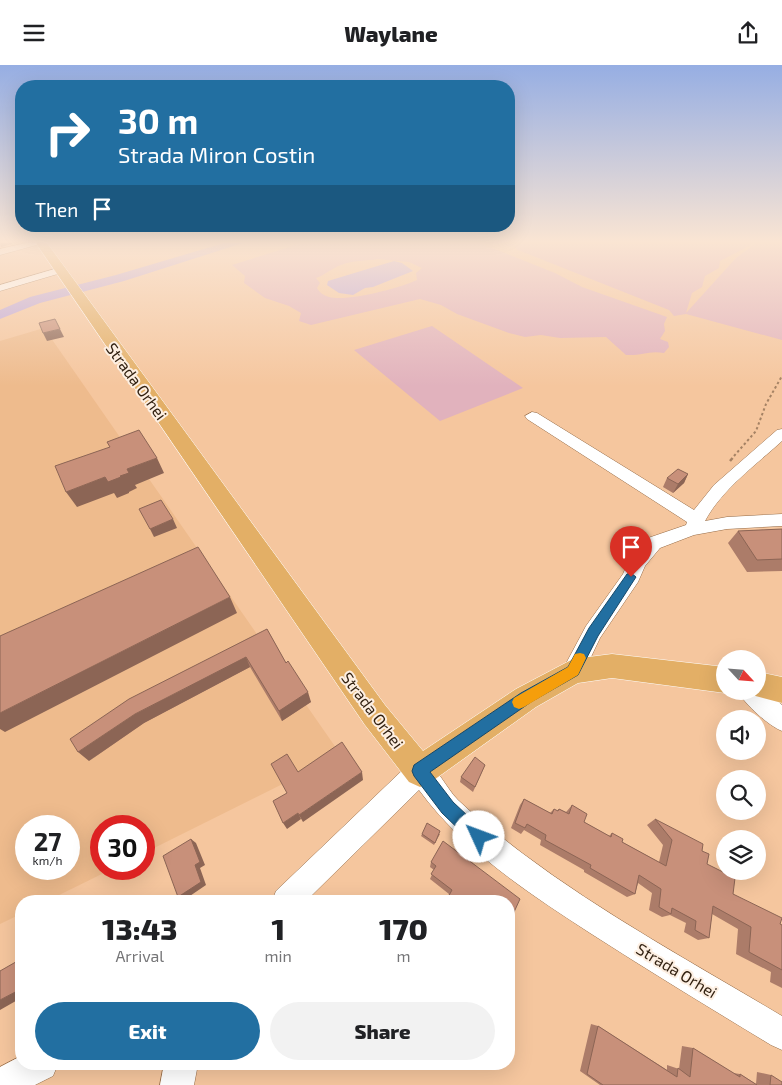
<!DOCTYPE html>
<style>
body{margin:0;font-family:"Exo 2",sans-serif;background:#f2f2f2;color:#202124;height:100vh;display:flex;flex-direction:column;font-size:19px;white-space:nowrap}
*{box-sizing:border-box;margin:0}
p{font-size:16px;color:#757577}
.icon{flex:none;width:28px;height:28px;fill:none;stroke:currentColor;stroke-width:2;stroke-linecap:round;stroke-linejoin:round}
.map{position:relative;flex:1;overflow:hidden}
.side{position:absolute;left:15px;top:830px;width:500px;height:175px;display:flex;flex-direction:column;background:#fff;border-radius:20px;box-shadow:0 5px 20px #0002}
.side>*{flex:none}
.banner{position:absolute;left:15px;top:15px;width:500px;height:152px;border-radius:20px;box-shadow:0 5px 20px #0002;background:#226fa1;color:#fff;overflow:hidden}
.needle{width:32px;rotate:116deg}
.buttons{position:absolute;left:716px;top:585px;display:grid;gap:10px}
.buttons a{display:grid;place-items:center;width:50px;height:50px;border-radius:50%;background:#fff;box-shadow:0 5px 20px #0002;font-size:25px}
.speed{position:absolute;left:15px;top:750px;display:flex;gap:10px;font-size:25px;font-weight:700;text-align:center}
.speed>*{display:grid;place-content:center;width:65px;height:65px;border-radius:50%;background:#fff;box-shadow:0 5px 20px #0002;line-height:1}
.speed small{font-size:12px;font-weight:400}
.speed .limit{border:8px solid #d22;background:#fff;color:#111}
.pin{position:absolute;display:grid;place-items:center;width:42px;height:42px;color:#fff;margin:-51px -21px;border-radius:50% 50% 50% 0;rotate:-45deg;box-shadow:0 0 5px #0007}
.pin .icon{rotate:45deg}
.me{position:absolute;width:55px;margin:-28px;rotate:313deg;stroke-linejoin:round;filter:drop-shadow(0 0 4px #0008)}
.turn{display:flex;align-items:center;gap:18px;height:105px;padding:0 20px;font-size:22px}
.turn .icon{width:65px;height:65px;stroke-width:2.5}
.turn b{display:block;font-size:35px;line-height:42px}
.then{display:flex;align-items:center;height:48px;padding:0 20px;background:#0003;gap:10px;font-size:19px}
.eta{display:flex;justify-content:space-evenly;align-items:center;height:85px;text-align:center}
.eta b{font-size:30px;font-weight:800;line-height:35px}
.action{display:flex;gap:10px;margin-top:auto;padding:10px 20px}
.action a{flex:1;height:58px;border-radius:30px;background:#226fa1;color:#fff;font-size:20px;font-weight:800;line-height:58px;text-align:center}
.action a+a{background:#f2f2f2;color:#202124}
header{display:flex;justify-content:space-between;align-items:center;height:65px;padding:0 20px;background:#fff;font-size:22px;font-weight:800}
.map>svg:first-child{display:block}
</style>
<header><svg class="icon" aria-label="menu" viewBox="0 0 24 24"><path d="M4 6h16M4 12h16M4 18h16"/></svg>Waylane<svg class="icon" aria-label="share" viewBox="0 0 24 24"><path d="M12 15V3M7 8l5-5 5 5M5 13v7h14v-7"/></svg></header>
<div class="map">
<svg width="782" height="1020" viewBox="0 0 782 1020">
<rect width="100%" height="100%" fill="#f5c69e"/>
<path fill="#eebb8d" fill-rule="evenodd" d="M44,263L341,690L144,788V761H101V804H112L47,836H21V849L0,859V276ZM26,761H69V804H26Z"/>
<path fill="#e1b2bd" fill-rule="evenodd" d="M299,179H482L555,208L582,222L667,252L664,259L665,266L660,274L668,277L669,282L664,288C649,285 642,291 626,290L606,272L560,273L541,270L525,272L509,268L457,249L441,240L420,234L311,260L299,256L301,248L289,241L265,233L244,218L245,211L232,200ZM378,194L409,197L422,203L416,208L417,215C400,223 347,237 329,232C323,230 320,228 317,223L320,218L316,213C325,210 332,203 341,200C353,195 366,196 378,194Z
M501,179H753L720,196L719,203L705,211L702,222L692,228L686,248L736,193L755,179H782V275L686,249L674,251L669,245L518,185L515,182L519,179L508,181Z
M432,261L523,323L440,356L354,285Z"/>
<path fill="#bba5dc" d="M394,196L402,198L413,206L373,222L365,223L353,230L339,228L327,220L328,216Z"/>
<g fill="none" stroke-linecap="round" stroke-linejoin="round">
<path fill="#bba5dc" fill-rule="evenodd" d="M224,178H243L124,216L40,238L0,254V245L30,232L116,210Z"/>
<defs>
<path id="minor" d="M26,178H44L0,190V184Z
M58,203L63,206L61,208L0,226V220Z
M532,347L537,348L694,445L714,420L777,365L782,364V376C756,400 722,424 705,456L727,452L782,449V461L727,464L694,470L660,483L645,501L638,517L600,573L581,613L573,616L565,613L562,606L586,561L623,509L630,493L648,473L686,460L687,457L527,354L525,351Z
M758,619L782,640V666C769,661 744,639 738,626H758Z
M420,694C438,701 445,722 458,735C478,754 500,771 522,788C603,849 695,899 782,951V985L771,980C710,943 649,906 590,868C527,827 464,786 419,725L306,836H272L276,826L411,697Z
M21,991V999H58L53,1011L35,1020H0V1002Z
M164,999H198L194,1020H160Z"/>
<path id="major" d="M36,178H47L385,640L423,686L516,624L573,594L612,589L725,602V626H728L725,628L612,613L578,618L536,642L431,717L420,722L409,717L365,660Z
M758,607L782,612V638L748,629L747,626H758Z"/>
</defs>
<use href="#minor" stroke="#956b46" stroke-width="1"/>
<use href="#major" stroke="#fff" stroke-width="1"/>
<path stroke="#a58264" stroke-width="2" stroke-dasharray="2.5 2.5" stroke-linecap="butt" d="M734,391L756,366L766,339L782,311"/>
<path stroke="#a58264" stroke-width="2.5" stroke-dasharray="4 4" stroke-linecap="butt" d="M730,396L735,390"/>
<use href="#minor" fill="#fff" fill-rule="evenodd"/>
<use href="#major" fill="#e3af66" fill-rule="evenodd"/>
</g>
<path fill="#ac7c69" d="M688,409L684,418L673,428L663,422L667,413Z
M782,464V506L747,507L728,478L738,466Z
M267,564L286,598L311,637L282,656L250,602L144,658L89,696Z
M485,700L473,727L460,717L461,712Z
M524,734L550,748L554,744L557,746L559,744L566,747L567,746L572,740L584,757L609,771L612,768L622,777L659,797L663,780L647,760L655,754L702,786L707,799L733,829L782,860V923L770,917L771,907L736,889L738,864L712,849L709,873L698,875L684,867L686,858L670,850L662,852L649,845L652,828L638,818L635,829L627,832L584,807V805L540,780L541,775L524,765L521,769L511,763L520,740Z
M422,769H440L434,780L421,771Z
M431,797L509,836H446L449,829L430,814L434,805L430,802Z
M591,959L598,961L667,1005V1000L679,1004L682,981L693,983L733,1008L740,1009L756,1019L757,1007L771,1010L782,1020H600L580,1006Z"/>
<path fill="#8c6555" d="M0,178H12V179L1,182Z
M60,264L64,272L47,276L43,268Z
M157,393L164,408L135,420L137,423L129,427V428L117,433L114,428L77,442L66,427L105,412L120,411L127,404Z
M688,409L684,418L673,428L678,419Z
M173,454L177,463L154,472L150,464Z
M230,532L237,548L5,667L0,664V648Z
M246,592L250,602L144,658L89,696L78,687L135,649Z
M308,627L311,637L282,656L279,646Z
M362,707L363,715L303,757L299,750Z
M298,748L301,754L287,764L283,758Z
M191,774L196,778L205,800L200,803L206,820L184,835L178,832L195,800Z
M21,924V933L0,945V935Z"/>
<path fill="#c8907a" stroke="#8c6555" d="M55,254L60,264L43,268L39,258Z
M139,365L157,393L127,404L129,408L120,411L121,412L108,417L105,412L66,427L55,401L110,382L107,377Z
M678,404L688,409L678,419L667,413Z
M161,435L173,454L150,464L139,444Z
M782,464V494L757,495L738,466Z
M198,482L230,532L0,648V571Z
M267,564L286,598L288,596L308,627L279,646L246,592L135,649L78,687L70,674L129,634Z
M342,677L362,707L299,750L298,748L283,758L273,736L287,728L271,699L287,689L298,707Z
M475,692L485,700L475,722L461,712Z
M524,734L552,749L554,744L558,746L559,744L569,749L572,740L587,749L584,757L611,772L612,768L623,774L622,777L666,801L672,775L655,754L703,779L702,786L709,789L707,799L735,813L733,829L782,853L780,859L782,860V905L749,887L751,862L713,841L709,873L695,865L696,856L672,843L671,849L659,842L661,824L639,810L635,829L590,803L591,800L545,775L546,770L527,759L525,763L515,758Z
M427,758L440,766L435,778L422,769Z
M191,774L200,797L195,800L201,817L178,832L163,791Z
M443,776L520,834L509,858V836H446L452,825L431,809L436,801L431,797Z
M21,894V924L0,935V906Z
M598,961L677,1012L678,1003L690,1012L693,983L740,1012V1009L757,1020H603L587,1009Z
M771,1010L782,1017V1020H770Z"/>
<linearGradient id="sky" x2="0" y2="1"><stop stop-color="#96aee3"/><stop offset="0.55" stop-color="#fae5d3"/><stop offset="1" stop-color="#fae5d3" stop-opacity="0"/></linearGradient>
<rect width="782" height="321" fill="url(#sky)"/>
<path fill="#226fa1" stroke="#164869" d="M631,508L636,512L598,571L578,610L531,637L430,707L453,737L485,767L487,772L485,778L479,780L473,778L442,748L414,711L412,706L414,700L521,628L568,602L589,563L627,509Z"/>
<path fill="#f59e0b" d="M580,588L584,589L586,593L578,610L524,642L519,644L514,642L512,637L514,633L568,602L575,589Z"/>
<g text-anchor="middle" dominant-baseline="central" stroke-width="4" stroke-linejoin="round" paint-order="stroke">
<g font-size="16" fill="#301f0f" stroke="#fdefe2">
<text transform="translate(137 316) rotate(54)">Strada Orhei</text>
<text transform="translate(373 645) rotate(53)">Strada Orhei</text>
<text transform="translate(677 905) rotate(31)">Strada Orhei</text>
</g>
</g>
</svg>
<div class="buttons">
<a><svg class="needle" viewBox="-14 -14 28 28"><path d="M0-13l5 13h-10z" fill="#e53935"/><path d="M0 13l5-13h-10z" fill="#757577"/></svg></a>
<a><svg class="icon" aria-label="sound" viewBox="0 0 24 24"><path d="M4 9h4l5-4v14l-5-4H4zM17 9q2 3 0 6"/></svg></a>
<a><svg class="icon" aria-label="search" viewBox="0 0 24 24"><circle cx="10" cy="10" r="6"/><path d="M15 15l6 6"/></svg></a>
<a><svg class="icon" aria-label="layers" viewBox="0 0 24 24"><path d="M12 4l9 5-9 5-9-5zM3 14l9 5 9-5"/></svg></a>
</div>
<div class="speed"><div>27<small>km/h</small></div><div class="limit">30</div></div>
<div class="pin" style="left:631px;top:512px;background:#d93025"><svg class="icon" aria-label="arrive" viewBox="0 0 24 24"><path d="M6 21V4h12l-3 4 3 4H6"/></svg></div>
<svg class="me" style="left:479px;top:772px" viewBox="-20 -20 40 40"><circle r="19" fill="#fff"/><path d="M0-13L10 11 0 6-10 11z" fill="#226fa1"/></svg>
<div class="banner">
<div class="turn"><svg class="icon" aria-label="right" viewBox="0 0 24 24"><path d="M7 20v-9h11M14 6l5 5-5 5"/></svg><div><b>30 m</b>Strada Miron Costin</div></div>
<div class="then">Then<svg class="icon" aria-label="arrive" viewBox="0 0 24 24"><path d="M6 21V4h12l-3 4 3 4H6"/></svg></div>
</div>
<section class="side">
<div class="eta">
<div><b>13:43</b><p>Arrival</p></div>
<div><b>1</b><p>min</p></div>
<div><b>170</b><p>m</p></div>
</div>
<div class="action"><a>Exit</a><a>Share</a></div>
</section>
</div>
